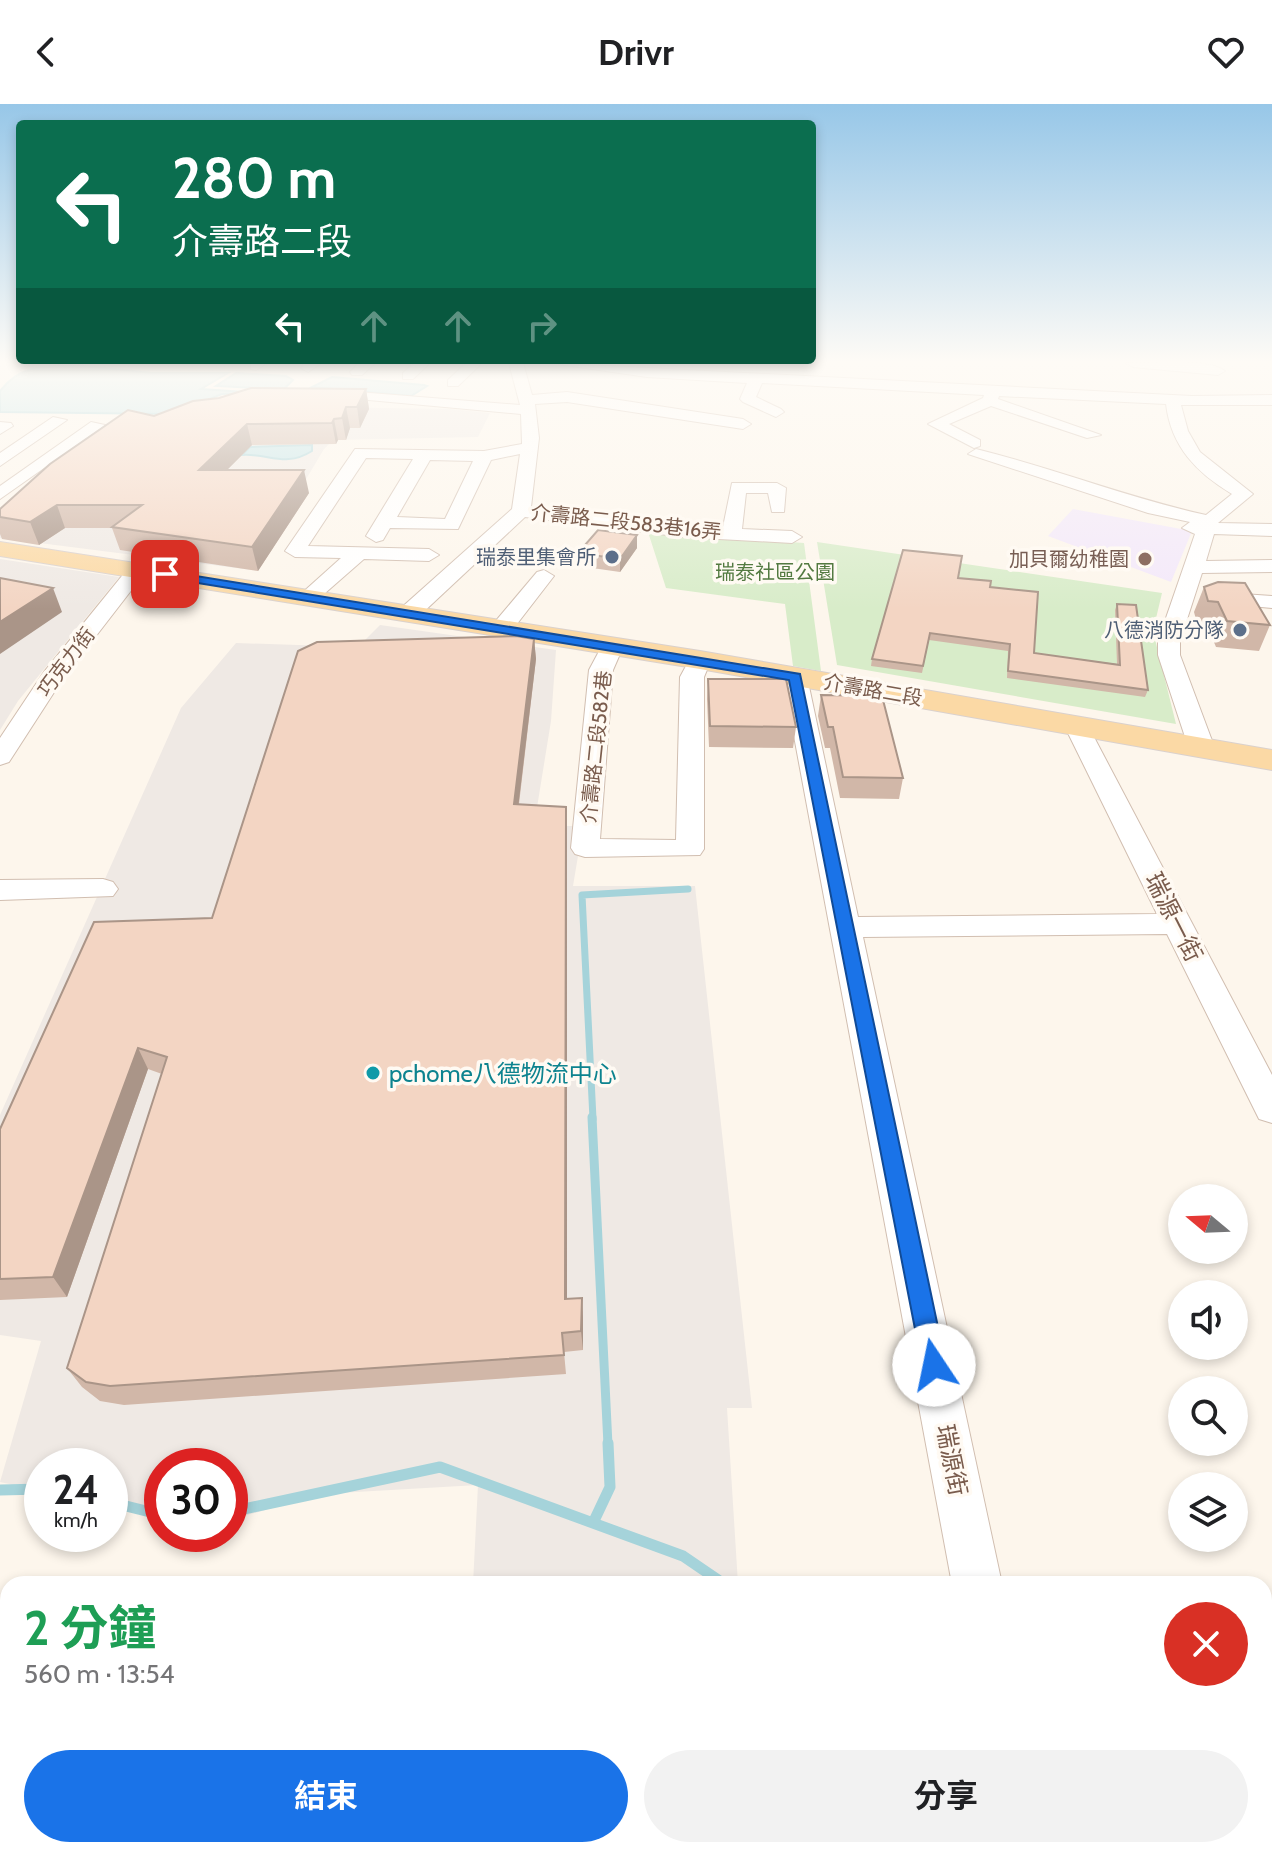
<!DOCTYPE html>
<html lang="zh-TW">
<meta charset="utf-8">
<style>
body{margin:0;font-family:Cabin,"Noto Sans TC",sans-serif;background:#f2f2f2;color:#202124;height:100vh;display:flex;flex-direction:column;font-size:30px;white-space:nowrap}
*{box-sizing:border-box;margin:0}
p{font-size:26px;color:#757577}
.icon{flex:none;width:44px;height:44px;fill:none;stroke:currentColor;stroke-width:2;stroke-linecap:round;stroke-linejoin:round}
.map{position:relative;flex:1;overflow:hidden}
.panel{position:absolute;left:0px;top:1472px;width:1272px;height:282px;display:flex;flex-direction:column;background:#fff;border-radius:24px 24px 0 0;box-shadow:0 4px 12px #0003}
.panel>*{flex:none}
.banner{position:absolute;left:16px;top:16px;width:800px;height:244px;border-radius:8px;box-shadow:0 4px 12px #0003;background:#0b6e4f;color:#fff;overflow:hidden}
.needle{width:52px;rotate:289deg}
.controls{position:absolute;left:1168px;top:1080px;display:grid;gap:16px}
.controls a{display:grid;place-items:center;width:80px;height:80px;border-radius:50%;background:#fff;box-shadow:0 4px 12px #0003;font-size:40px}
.speed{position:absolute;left:24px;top:1344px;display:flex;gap:16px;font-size:40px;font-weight:700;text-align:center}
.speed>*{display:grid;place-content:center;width:104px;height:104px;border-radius:50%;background:#fff;box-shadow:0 4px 12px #0003;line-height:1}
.speed small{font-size:20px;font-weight:400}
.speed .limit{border:12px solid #d22;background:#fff;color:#111}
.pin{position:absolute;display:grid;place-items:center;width:68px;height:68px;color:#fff;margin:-34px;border-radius:16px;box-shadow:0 4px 12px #0006}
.me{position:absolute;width:88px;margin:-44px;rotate:349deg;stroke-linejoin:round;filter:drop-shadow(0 0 6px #0008)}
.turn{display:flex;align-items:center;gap:28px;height:168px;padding:0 24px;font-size:36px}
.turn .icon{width:104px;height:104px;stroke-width:2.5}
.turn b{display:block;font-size:56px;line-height:68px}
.lanes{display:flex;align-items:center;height:76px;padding:0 24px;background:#0003;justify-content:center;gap:40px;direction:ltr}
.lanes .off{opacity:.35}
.round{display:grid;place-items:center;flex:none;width:84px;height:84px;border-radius:42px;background:#f2f2f2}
.overview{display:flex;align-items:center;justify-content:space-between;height:136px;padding:0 24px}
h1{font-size:48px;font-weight:700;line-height:60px;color:#1e9e55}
.button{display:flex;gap:16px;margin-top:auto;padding:16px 24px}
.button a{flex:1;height:92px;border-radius:48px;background:#1a73e8;color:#fff;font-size:32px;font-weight:700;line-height:92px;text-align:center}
.button a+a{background:#f2f2f2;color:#202124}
header{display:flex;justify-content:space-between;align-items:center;height:104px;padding:0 24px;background:#fff;font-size:36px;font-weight:700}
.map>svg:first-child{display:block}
</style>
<header><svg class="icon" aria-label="back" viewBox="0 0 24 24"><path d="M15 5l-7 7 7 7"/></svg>Drivr<svg class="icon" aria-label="heart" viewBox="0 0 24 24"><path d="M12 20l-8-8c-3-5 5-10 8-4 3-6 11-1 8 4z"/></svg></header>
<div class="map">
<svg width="1272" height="1753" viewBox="0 0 1272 1753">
<rect width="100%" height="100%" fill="#fdf6ec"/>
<path fill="#efe9e4" d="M253,302L450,305L490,309L478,333L333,336L324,345L252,466L0,434V413Z
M0,455L119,473L18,597L0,626Z
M380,521L556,546L551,617L534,722H583L573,782H695L752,1304H727L738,1480H473L478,1381L321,1390L230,1416V1362H162V1413L110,1402V1362H42V1387L0,1378L41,1237L0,1231V1011L181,604L236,539L358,543Z
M460,1746H755V1753H460Z"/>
<path fill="#f3e8fa" d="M1073,405L1192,427L1171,478L1048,432Z"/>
<path fill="#d8ecc9" d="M648,428L804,439L821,567L793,562L785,500L666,484Z
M817,438L1162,489L1153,527L1176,620L837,561Z"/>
<path fill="#bfe3e8" stroke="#a5d3da" stroke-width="2" d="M75,261L152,269H228L201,285L258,289L222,290L172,310L0,308V287C20,261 44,262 75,261Z
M236,269L286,272L293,276L285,284L277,285L216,282Z
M332,273L424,281L427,282L411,292L312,283Z
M312,341V347C285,364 269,349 242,351L250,343Z"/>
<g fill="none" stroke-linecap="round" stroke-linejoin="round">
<path stroke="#a5d3da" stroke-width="7" d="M593,1015L582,791L688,785"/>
<path stroke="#a5d3da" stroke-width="9" d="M592,1013L608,1341"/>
<path stroke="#a5d3da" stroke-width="11" d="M0,1386L42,1385
M110,1398L162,1411
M230,1408L440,1363L683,1452L724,1480
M593,1419L610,1383L608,1339
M1264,1691H1272"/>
<defs>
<path id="minor" d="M251,259H267L256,266L251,265Z
M305,259H322L308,268L301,264Z
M359,259H375L362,271H352L350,268Z
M414,259H430L413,275H403V269Z
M466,259H482L458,282H448V276Z
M509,259H523L532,291L567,288L743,315L751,320L743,325L567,298L535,300L539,334L531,403L723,423L732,379H777L786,384L784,408H772L768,389H746L742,425L792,427L802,433L792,439L683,433L525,413L417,514H401L398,509L401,504L512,405L520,350L491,356L458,425L390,424L383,436L376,438L366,432L413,355L366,354L308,442L429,445L439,451L429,457L364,455L316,497H302L299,493L302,489L341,454L295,453L285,447L355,345L484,347L522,340L521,310L325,292L320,291V285L520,301ZM430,356L473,357L445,415L397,413Z
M551,259L1192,292L1272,291V301H1181L1188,327L1200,348L1253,390L1218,419L1272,420V432L1214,430L1206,457L1272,456V468L1202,469L1180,537V551L1214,642L1201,650L1188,642L1158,551V537L1195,430L1182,424L1190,418L1148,409L968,350L976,345C1054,364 1128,394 1206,411L1232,390C1197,369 1171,343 1166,300L999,292L998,295L1101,331L1087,334L991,302L949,320L980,336V342L974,344L928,320L983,294L984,291L762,279L756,293L781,305L784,308L776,313L743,298L740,295L747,279L647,273Z
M1126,259C1150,259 1208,254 1225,267L1218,271L1133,263Z
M53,313L67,316L0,362V349Z
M0,318L11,319L13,322L0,330Z
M91,318L105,321L0,395V382Z
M137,460L147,466L62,576L9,658L0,661V634L44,568L130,462Z
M544,466L554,472L510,529H494L491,524L494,519L537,468Z
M1213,488L1272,492V504L1206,498L1203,494L1206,490Z
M612,536L623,543L613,566L600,735L676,736L680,573L692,551L700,549L711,556L704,573V745L700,751L585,753L575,750L571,744L589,566L604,538Z
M795,566L807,573L858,813L1157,810L1064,621L1076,614L1085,616L1272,971V1019L1259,1015L1167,830L863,833L1002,1480H952L783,573Z
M103,775L113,778L118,785L113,792L0,796V776Z
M1264,1622H1272V1676H1264Z"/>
<path id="major" d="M0,438L700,547L1272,646V666L700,565L0,452Z"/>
</defs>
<use href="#minor" stroke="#d1beb0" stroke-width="2"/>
<use href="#major" stroke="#dad1cd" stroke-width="2"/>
<use href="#minor" fill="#fff" fill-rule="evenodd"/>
<use href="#major" fill="#fbd9a5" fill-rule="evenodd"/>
</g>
<path fill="#d1b7a8" d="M366,285L369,305L360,324H350L346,336H338L336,340L252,341L227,366L309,389L258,467L120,446L112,424H65L39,441L2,435L0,430V405L154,312Z
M637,431V444L620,468L578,462V449Z
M958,474L990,483L1034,549L1117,560L1115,506L1117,500L1148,586L1145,593L1007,574L1008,547L929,536L922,569L871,562L872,555Z
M1204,483L1270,521L1259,547L1216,543L1208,524L1198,523L1194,508Z
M534,535L536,555L519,700L567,724V1195L582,1194L583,1214V1246L564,1248L566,1270L124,1301L100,1297L82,1283L67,1264L162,970L148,965L67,1193L0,1196V1025L212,814Z
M708,575L796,623L793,644L709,643L707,595Z
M821,591L903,674L899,695L840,694L830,644H825L818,612Z"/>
<path fill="#aa9588" d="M366,285L369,305L360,324L357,303Z
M346,303L350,324L346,336L342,314Z
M334,315L338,336L336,340L332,319Z
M247,320L252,341L205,388L199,366Z
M304,366L309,389L258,467L252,443Z
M57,401L65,424L39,441L30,418Z
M637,431V444L620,468V455Z
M53,484L62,508L0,550V518Z
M534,535L536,555L516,721L514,700Z
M566,703L567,724V1214L565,1195Z
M138,944L148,965L67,1193L53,1173Z
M582,1194L583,1214V1246L581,1227Z"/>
<path fill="#f3d5c3" stroke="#aa9588" stroke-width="2" d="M251,284L366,285L357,303H346L342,314L334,315L332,319L247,320L199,366H304L252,443L112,423L142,401H57L30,418L0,413V405L50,360L128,306L154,312L193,297L219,294Z
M598,426L637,431L620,455L578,449Z
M903,446L962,452L958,474L991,477L990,483L1038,488L1034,549L1120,561L1117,500L1136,501L1148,586L1008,567L1010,540L930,529L923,562L872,555Z
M0,474L53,484L0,518Z
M1218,478L1245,479L1270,521L1227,517L1218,498L1208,497L1204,483Z
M516,532L534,535L514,700L566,703L565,1195L582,1194L581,1227L562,1229L564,1251L110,1282L86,1278L67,1264L167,953L138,944L53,1173L0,1175V1025L94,818L212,814L298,547L317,538Z
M708,575H786L796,623L710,622Z
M821,591L882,592L903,674L843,673L833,623H828Z"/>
<linearGradient id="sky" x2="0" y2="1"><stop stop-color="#97c7e8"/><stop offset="0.51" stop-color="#fefbf6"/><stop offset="1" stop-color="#fefbf6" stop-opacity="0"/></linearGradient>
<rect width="1272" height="505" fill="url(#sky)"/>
<path fill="#1a73e8" stroke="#114b97" stroke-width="2" d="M165,467L800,570L946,1261L942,1269L934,1273L925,1269L922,1261L789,576L161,473Z"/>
<g fill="#5c6f8a" stroke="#fffaf3" stroke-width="3">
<circle cx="612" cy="453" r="8"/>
<circle cx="1240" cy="526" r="8"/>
</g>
<circle fill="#8d6e63" stroke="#fffaf3" stroke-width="3" cx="1145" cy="455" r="8"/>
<circle fill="#0f9aa8" stroke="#fffaf3" stroke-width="3" cx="373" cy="969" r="8"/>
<g text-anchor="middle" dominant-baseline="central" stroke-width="7" stroke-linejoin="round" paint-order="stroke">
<g font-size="20" fill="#7a5c4d" stroke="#fffaf3">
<text transform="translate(626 418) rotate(6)">介壽路二段583巷16弄</text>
<text transform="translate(66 558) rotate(-53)">巧克力街</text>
<text transform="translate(873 586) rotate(10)">介壽路二段</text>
<text transform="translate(596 643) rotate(-84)">介壽路二段582巷</text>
</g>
<g font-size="20" fill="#4e5e75" stroke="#fffaf3" text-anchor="end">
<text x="596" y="453">瑞泰里集會所</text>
<text x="1224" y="526">八德消防分隊</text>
</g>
<g font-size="20" fill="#785e54" stroke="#fffaf3" text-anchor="end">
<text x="1129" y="455">加貝爾幼稚園</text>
</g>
<g font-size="20" fill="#537a41" stroke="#fffaf3">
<text x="775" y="468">瑞泰社區公園</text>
</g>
<g font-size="24" fill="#7a5c4d" stroke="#fffaf3">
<text transform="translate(1174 813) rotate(63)">瑞源一街</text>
<text transform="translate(952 1356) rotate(79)">瑞源街</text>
</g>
<g font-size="24" fill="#0d838f" stroke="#fffaf3" text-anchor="start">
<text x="389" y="969">pchome八德物流中心</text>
</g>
</g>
</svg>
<div class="controls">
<a><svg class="needle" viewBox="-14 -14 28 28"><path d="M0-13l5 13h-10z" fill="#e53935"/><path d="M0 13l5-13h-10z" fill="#757577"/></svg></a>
<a><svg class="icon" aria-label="sound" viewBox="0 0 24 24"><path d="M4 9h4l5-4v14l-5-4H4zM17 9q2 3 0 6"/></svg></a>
<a><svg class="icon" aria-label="search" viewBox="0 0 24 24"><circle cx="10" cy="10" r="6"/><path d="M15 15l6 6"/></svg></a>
<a><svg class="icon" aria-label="layers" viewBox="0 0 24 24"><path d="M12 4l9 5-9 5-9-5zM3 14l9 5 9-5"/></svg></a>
</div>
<div class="speed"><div>24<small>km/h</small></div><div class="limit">30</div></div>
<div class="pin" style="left:165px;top:470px;background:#d93025"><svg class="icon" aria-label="arrive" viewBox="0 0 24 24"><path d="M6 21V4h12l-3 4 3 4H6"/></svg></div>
<svg class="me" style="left:934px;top:1261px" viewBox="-20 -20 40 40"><circle r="19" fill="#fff"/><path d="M0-13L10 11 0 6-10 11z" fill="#1a73e8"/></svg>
<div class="banner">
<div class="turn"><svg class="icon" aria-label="left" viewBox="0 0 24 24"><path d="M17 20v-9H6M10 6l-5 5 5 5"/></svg><div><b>280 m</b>介壽路二段</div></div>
<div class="lanes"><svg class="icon" aria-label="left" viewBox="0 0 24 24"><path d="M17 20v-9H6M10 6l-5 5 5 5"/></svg><svg class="icon off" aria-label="ahead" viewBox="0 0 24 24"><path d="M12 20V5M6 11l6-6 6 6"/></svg><svg class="icon off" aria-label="ahead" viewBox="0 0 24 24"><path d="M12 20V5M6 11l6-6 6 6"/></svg><svg class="icon off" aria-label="right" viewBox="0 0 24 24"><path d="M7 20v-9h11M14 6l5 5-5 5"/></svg></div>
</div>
<section class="panel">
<div class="overview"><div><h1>2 分鐘</h1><p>560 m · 13:54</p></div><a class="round" style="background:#d93025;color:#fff"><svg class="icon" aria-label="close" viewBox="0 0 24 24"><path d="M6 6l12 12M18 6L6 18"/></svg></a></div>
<div class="button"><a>結束</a><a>分享</a></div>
</section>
</div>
